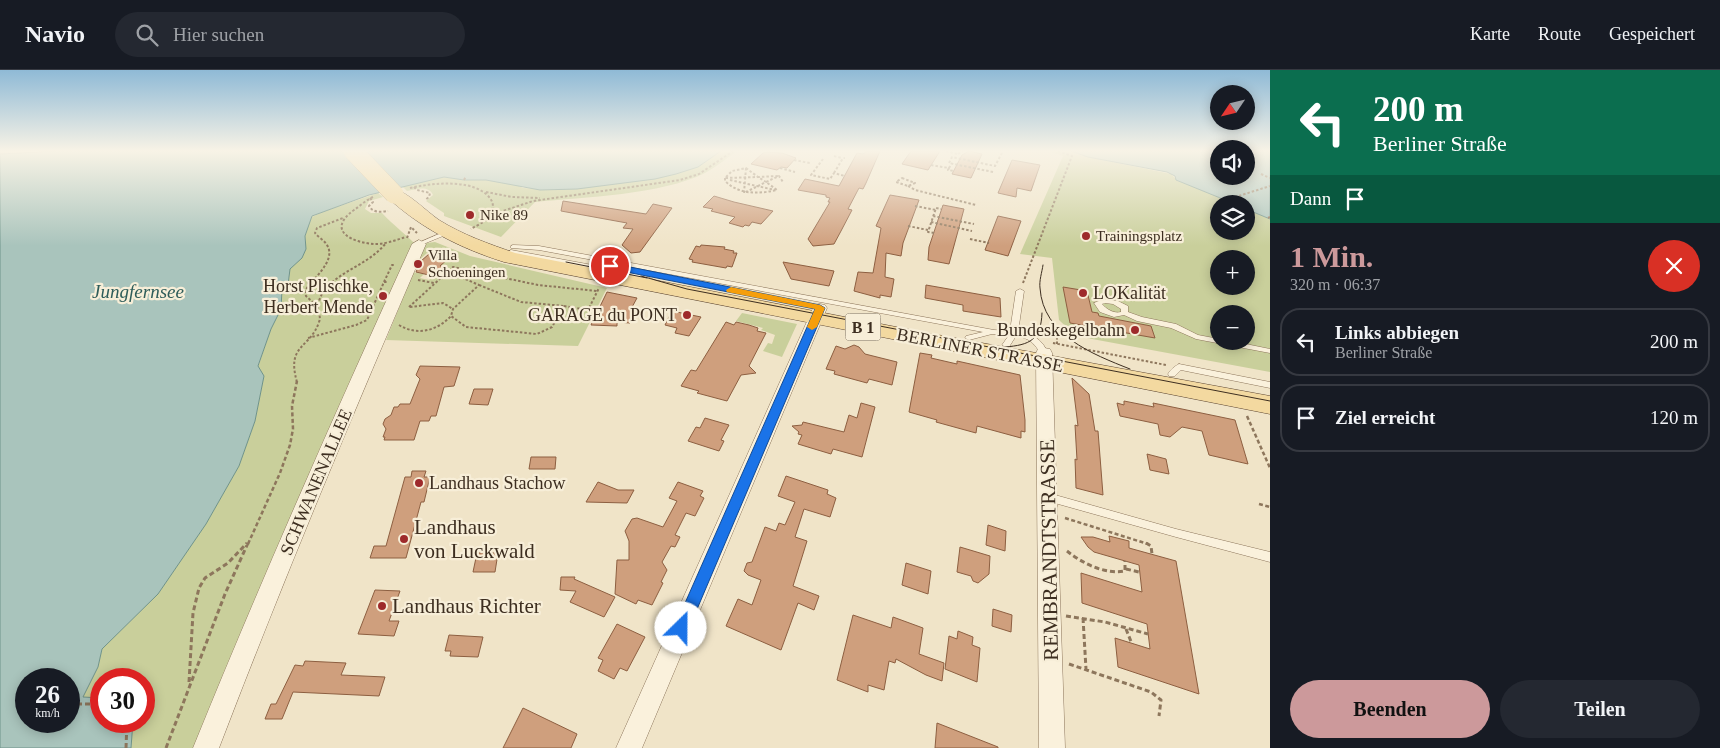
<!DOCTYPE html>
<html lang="de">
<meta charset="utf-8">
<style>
body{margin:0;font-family:Georgia,serif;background:#242831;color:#f1f3f6;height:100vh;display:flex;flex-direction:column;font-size:19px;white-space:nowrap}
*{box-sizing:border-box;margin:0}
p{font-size:16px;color:#9ea1a6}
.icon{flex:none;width:28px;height:28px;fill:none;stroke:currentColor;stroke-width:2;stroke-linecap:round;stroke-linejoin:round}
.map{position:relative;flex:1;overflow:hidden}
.panel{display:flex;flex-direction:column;background:#171b24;width:450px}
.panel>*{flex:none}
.banner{background:#0b6e4f;color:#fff;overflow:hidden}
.needle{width:32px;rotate:235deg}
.buttons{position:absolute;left:1210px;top:15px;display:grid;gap:10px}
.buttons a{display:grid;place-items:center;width:45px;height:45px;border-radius:50%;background:#171b24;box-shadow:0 2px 12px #0003;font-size:25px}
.speed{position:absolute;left:15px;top:598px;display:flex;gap:10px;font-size:25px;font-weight:700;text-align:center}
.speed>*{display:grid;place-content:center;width:65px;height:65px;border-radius:50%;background:#171b24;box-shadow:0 2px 12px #0003;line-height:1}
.speed small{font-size:12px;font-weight:400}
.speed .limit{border:8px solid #d22;background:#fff;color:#111}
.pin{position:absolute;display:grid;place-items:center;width:42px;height:42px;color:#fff;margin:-21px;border:2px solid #fff;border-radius:50%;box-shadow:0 1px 5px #0007}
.me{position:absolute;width:55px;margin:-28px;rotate:23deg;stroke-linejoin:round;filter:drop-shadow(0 0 4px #0008)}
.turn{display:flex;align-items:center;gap:18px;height:105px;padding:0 20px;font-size:22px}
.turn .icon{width:65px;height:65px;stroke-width:2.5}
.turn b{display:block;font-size:35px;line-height:42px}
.then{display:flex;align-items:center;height:48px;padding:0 20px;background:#0003;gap:10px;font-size:19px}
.round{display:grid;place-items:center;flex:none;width:52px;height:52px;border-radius:26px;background:#242831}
.summary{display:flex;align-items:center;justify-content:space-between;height:85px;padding:0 20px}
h1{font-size:30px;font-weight:700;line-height:38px;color:#cc999b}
.cta{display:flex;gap:10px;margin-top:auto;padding:10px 20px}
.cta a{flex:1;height:58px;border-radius:30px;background:#cc999b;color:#111;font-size:20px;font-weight:700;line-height:58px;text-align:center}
.cta a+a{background:#242831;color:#f1f3f6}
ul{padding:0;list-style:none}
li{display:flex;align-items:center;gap:15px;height:68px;margin:0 10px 8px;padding:0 10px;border:2px solid #363941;border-radius:20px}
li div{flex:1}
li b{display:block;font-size:19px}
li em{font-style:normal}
header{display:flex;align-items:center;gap:30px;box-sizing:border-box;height:70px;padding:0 25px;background:#171b24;border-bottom:1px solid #363941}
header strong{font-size:24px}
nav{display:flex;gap:28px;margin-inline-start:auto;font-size:18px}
.search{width:350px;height:45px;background:#242831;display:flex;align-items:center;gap:12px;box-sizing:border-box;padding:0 18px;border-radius:28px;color:#9ea1a6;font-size:19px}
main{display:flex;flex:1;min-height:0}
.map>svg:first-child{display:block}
</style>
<header>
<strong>Navio</strong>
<div class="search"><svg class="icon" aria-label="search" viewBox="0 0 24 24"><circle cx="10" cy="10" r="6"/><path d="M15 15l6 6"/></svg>Hier suchen</div>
<nav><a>Karte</a><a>Route</a><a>Gespeichert</a></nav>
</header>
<main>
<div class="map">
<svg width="1270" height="678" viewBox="0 0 1270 678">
<rect width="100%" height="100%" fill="#f0e4c8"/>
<path fill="#c9cf9b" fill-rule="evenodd" d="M721,81H737C727,88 716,97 705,103C661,125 584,127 535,132L501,167L444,146V143L426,131L433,125C429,115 416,119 407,121L402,116L444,107L464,110H486L517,115L523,118L554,120L698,97Z
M1048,81H1071L1088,87L1171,104L1177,110L1235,134H1219V161H1246V139L1270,149V302L1076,266L1059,250L1052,188L1020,184L1063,86ZM1219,189H1246V216H1219ZM1219,244H1246V271H1219Z
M378,123L383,127L369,131L365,139L371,143H382C394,156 406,164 419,178L427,173L435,172L470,186L607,218L578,276L386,270L400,235L397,234L216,678H131L133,651H144V609H101V628L83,627L98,597L102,579L158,524L206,454L239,396L255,351L264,306L258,297L271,259L281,239L282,219L289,209L290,199L302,188L306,179L305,166L310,148L322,142ZM427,183L442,184L440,186L448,188L440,196L443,197L429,210L420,208L424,204L412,202L417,197L416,196L418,191Z
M742,243L797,254L782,287L763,281L768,273L772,274L775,265L761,260L763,258L736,251Z"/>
<path fill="#a9c4bc" stroke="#6f938a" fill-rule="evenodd" d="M56,81H721L698,97L676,104L655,109L577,119L540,120L486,110H464L444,107L369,125L312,146L305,166L306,179L302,188L290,199L288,215L282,219L281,239L271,259L258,296L264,306L255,351L239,396L206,454L158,524L102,579L98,597L83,627L101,628V651H133L131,678H0V84ZM26,609H69V651H26Z
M1071,81H1219V106H1246V81H1270V149L1246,139V134H1235L1176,110L1175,106L1167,102L1088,87Z"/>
<path fill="#cf9f7d" stroke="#8d5f41" d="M867,81H880L866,113L863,119L859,118L848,139L852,140L841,161L834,174L813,176L808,169L830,132H828L830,128L826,127V125L798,120L805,109L839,116L857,83L863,84Z
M911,81H940L928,100L902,94Z
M969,81L982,84L971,108L952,104L962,85Z
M767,82L782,83L796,88L787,98L781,97L777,100L751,94L763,83Z
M1012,90L1040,95L1031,121L1017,118L1016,127L998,123Z
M890,125L919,130L903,173L901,186L886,183L885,207L894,209L891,227L880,225V228L854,221L858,202L873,203L881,158L876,156Z
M714,126L734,132L773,141L761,154L752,152L749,156L745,155L743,157L729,153L735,147L711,141L713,139L703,137Z
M563,131L646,144L653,134L672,138L640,182L631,183L622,175L633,159L623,158L627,153L561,141Z
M943,135L964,139L949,194L928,190L929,177Z
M998,146L1021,151L1008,186L985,180Z
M701,175L725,177L724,179L734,181L733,183H737L732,197L727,196L726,198L692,192L693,190L689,189L696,176L700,177Z
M429,184L449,188L440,196H444L433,206L416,202L421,191Z
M783,192L834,201L829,216L791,209Z
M926,215L1000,228L1001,247L963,241V235L925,228Z
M1063,217L1087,221L1092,242L1098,243L1099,246L1151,256L1155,268L1070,253Z
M607,222L637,228L631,239L630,253L617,252V256L591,255Z
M672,241L701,247L689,266L675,263L677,258L665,255Z
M726,252L734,255L736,252L749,255L758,258L757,261L766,263L749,296L756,303L741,305L727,331L697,323L699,321L681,316L691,300L696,301Z
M854,275L859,277L865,284L897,292L892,315L869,309L867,313L834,304L835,301L826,299L836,276L845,279Z
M920,283L932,285L931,288L957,294V291L1020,305L1025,350V362L1021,361V368L977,356L976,363L936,352L937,350L909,342Z
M420,296L460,297L454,316L444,317L436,346H431L429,351H420L414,370H384L385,367H383L386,359L383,354L385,349L391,345L394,337H398L400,334H410L420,309L416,305Z
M1072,308L1089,324L1095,361H1098L1103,425L1076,418L1075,389L1077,390L1075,355L1078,356Z
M474,319H493L488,335L469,334Z
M1124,331L1154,337L1153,333L1235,350L1248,394L1209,385L1202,361L1182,357L1170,367L1160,365L1158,354L1120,346L1117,333L1124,335Z
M861,333L875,337L862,387L833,379L831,384L798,374L802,365L798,364L799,362L792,356L802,355L803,352L844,362L849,345L857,348Z
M705,348L729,355L721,370L724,371L719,381L688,371L696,357L700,358Z
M1147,384L1166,389L1169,404L1150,400Z
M531,387H556L555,399H529Z
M412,401H426L424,407H430L424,432H421L406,488H370L374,476H386L405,407H411Z
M786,406L828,420L827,424L836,428L830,447L804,439L795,467L807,471L793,516L819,526L814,540L798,533L781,580L726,556L738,529L752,535L761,510L748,505L744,501L747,493L752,492L765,457L776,461L779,453L785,455L795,432L778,426Z
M598,412L618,420H634L627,433L586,432Z
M678,412L703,421L700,426L704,428L695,446L686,443L675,465L680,467L675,477L671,476L662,492L667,500L661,512L663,513L652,535L638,530L636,534L615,524L617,490H629V471L625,461L632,449L637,448L663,457L677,431L669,428Z
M988,455L1006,461L1005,481L986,475Z
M1109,466L1129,471V478L1176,491L1199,624L1118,597L1115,568L1150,579L1147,554L1082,533L1081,503L1142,522L1139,495L1094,482L1088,477L1081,467H1093L1110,472Z
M960,477L990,486L989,504L978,513L973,511L971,506L957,502Z
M477,483H498L495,502H473Z
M906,493L931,501L928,524L902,515Z
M561,507H575L574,509L615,527L604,547L570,532L576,521L560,520Z
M375,520L400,521L389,551H399L394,566L358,564Z
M993,539L1012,545L1011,562L992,556Z
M853,545L891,558L893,547L923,558L919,584L944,593L942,611L926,605L896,589L895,593L889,591L884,620L868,615V622L837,610Z
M617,554L645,567L627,601L620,598L614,609L598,601L603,590L598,588Z
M958,561L973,567L972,575L980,578L977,612L945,599L949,566L957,569Z
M449,565L483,567L478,587L450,586L451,581H445Z
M305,591L346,593L341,605L385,607L379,626L293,622L282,649H265L271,634H276L295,595L303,596Z
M523,638L577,664L571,678H503Z
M937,653L998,677V678H935Z"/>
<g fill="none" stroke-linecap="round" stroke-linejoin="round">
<defs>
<path id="lane" d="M446,161L448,162V164L421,175H417L416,174Z
M513,175L539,176L994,260L1010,261L1016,221L1020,219L1024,221L1018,262C1033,264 1042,269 1048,283L1047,285H1041C1035,273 1029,268 1016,266L1009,277H1006L1002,275L1009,265L992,264L969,270L965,268L966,266L983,262L539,180L511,178V176Z
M511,180L641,204L661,213L657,215L639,208L509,183L508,182Z
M1104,229L1118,231L1128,236V242L1142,247L1176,254L1198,265L1219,269V271H1231L1270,279V283L1196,269L1171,258L1137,251L1124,245L1114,247L1100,242L1094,233ZM1105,233L1113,234L1121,239V242C1114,244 1106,239 1102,234Z
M1179,294L1270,312V318L1181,300L1175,306H1169L1168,304C1170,300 1175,296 1179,294Z
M1048,423L1176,459L1270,482V492L1176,467L1044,430L1043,427L1044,424Z"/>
<path id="street" d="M419,170L426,174C354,341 284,508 219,678H193C262,508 336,341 412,174Z
M820,234L825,235L827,238L642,678H616L813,238L815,235Z
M1044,278L1050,279L1052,283L1065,678H1039L1036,283L1038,279Z"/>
<path id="primary" d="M394,119C408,122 426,141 439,150C463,165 489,174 515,183L922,262L1270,326V344L504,192C460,178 422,159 388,128L385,124L388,120Z"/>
</defs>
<use href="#lane" stroke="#8d765c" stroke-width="1"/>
<use href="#street" stroke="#8d765c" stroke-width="1"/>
<use href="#primary" stroke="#5b4430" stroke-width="1"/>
<path stroke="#8d765c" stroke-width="2" stroke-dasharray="2.5 2" stroke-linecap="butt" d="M946,81L958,84
M958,84L963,81
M834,86L842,88
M823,89L811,105L830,109L834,103L845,106
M794,90L810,93
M931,95L949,98L952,93
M746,98L744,123L766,112L758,107L778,106
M746,98L758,107L725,108L732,101Z
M780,98L795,102
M949,98L948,100L954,101
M993,102L949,93L952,87L995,96L1003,81
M834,103L843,88H845
M1261,104L1270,108
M725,108V111C739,125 759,124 777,120L766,112L779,106L783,112
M902,108L915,113L908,116L896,112Z
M464,110L466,106
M730,110L775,120
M908,116L915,120L976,135
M414,117L417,120L430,123L429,127L425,130
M410,118C428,114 447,112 465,115C478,117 501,128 490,145C486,152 477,155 471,159
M486,122L512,127L540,128
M373,127C366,130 360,136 354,140C325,161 353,173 375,174C386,174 396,170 406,167
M370,128L373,132L369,136C373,143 381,142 388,141
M1226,130L1270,116
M915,136L936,140
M491,145L533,131L680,110L699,104L733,81
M933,146L974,154
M1268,148L1270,147
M931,152L972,161
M908,156L928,160
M934,163L928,162L936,138L941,139
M407,168L411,157L417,163
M970,169L989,173
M449,202L479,215
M418,210L434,213
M384,212L392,195H394
M1023,213L1072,86L1058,81
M289,215L310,213
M479,215L521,232L564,236L552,257L537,264L466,257L451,246L453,239Z
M317,236L306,226L305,221C312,209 337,191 327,175C324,170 318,167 315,163L317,158L343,148
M564,236L588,240L599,218
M409,237L453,197L538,215L597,221
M410,237L443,233L453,239
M399,255C417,266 437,261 451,246
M1057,267V274
M308,268L356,255L367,250L384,212H388
M1053,273L1166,295
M297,312C286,274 310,279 319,252C321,248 319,244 318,240C317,232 322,222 328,216C345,199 370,193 386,173"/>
<path stroke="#8d765c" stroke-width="2.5" stroke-dasharray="4 2.5" stroke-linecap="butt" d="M1247,346L1270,398
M1259,434L1270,437
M1065,448L1148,474
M248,474L280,403L290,375L293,359L292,336L297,311"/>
<path stroke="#8d765c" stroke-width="3" stroke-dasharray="5 3" stroke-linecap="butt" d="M1146,473L1151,476L1152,484
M1067,481C1082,493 1105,505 1125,501V491
M1126,499L1139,502
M1066,546L1105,552L1148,564
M1083,548L1086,599
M1126,559L1132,574
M1069,594L1151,622L1161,630L1159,646
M189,612L193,543L199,518L205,508L228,493L247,473
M69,634H101
M126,678L127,651
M166,678L225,524L248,473"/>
<use href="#lane" fill="#faf1dc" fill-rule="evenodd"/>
<use href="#street" fill="#faf1dc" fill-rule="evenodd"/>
<use href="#primary" fill="#f3d9a0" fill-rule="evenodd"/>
<path stroke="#3d2e20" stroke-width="1" d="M566,192L647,208
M1043,195C1042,202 1039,211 1040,218C1043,265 1092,284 1130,299
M641,206L687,219L1270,331
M1005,277C1030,275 1041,270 1042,243"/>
<defs>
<path id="primary-bridge" d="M353,81L394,124"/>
</defs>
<use href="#primary-bridge" stroke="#5b4430" stroke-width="19" stroke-linecap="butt"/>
<use href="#primary-bridge" stroke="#f3d9a0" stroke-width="19"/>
</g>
<linearGradient id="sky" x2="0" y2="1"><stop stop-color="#8fbad6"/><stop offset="0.46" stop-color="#f8f3e6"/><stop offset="1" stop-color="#f8f3e6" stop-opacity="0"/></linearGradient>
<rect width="1270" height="176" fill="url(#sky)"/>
<path fill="#1a73e8" stroke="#114b97" d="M610,193L820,235L825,238L689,558L687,563L681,565L676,563L674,558L815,239L606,198V194Z"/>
<path fill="#f59e0b" d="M731,217L820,235L825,238L817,257L812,260L807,257L815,239L727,222L726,220Z"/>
<g fill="#9e2a2b" stroke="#f7eed8" stroke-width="2">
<circle cx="470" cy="145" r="5"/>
<circle cx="1086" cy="166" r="5"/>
<circle cx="418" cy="194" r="5"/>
<circle cx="1083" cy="223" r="5"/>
<circle cx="383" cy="226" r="5"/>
<circle cx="687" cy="245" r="5"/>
<circle cx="1135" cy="260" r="5"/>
<circle cx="419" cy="413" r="5"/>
<circle cx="404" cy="469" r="5"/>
<circle cx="382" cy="536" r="5"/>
</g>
<g text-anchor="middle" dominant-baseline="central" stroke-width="4.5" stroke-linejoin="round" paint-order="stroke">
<g font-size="15" fill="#3d2e20" stroke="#f7eed8" text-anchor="start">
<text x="480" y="145">Nike 89</text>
<text x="1096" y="166">Trainingsplatz</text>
<text x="428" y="185">Villa<tspan x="428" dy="17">Schoeningen</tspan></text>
</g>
<rect fill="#f7eed8" stroke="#756857" stroke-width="1" x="845.5" y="243.5" width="35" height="27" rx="4"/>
<g font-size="16" font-weight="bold" fill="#3d2e20">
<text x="863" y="257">B 1</text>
</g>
<g font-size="18" fill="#3d2e20" stroke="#f7eed8" text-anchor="end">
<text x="373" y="216">Horst Plischke,<tspan x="373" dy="21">Herbert Mende</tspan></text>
<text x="1093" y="223" text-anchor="start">LOKalität</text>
<text x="677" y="245">GARAGE du PONT</text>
<text x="1125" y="260">Bundeskegelbahn</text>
<text x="429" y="413" text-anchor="start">Landhaus Stachow</text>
</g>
<g font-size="18" fill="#3d2e20" stroke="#f7eed8">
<text transform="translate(980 280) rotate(11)">BERLINER STRASSE</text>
<text transform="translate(316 412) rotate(-67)">SCHWANENALLEE</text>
</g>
<g font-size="19" font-style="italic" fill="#2f5d5a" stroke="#f7eed8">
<text x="138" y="221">Jungfernsee</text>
</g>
<g font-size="21" fill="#3d2e20" stroke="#f7eed8" text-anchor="start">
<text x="414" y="457">Landhaus<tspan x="414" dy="24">von Luckwald</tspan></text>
<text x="392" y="536">Landhaus Richter</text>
</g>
<g font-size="21" fill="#3d2e20" stroke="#f7eed8">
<text transform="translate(1049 480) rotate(-91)">REMBRANDTSTRASSE</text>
</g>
</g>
</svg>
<div class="buttons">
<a><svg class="needle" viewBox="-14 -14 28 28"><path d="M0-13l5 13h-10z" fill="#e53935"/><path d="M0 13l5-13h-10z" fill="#9ea1a6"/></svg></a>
<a><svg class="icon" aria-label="sound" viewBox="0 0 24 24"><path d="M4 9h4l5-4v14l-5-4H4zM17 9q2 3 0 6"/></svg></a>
<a><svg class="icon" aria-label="layers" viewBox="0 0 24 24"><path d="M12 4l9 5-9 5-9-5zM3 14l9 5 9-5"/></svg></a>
<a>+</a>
<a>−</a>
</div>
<div class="speed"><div>26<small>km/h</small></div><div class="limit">30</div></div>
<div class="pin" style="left:610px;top:196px;background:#d93025"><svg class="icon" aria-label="arrive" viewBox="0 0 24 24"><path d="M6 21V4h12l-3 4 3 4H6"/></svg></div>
<svg class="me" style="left:681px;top:558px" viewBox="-20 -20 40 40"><circle r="19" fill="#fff"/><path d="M0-13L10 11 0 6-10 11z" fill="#1a73e8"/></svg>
</div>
<section class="panel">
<div class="banner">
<div class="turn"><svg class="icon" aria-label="left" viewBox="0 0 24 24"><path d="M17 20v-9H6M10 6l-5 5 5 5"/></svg><div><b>200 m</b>Berliner Straße</div></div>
<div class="then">Dann<svg class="icon" aria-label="arrive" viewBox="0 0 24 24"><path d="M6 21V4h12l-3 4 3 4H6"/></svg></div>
</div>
<div class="summary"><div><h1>1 Min.</h1><p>320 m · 06:37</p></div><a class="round" style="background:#d93025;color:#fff"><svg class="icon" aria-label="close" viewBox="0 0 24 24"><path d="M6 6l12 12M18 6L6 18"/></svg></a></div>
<ul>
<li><svg class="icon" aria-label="left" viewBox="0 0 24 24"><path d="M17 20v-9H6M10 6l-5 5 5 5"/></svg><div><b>Links abbiegen</b><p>Berliner Straße</p></div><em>200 m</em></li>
<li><svg class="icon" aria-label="arrive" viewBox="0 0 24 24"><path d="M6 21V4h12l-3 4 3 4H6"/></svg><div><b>Ziel erreicht</b></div><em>120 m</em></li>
</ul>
<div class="cta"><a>Beenden</a><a>Teilen</a></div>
</section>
</main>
